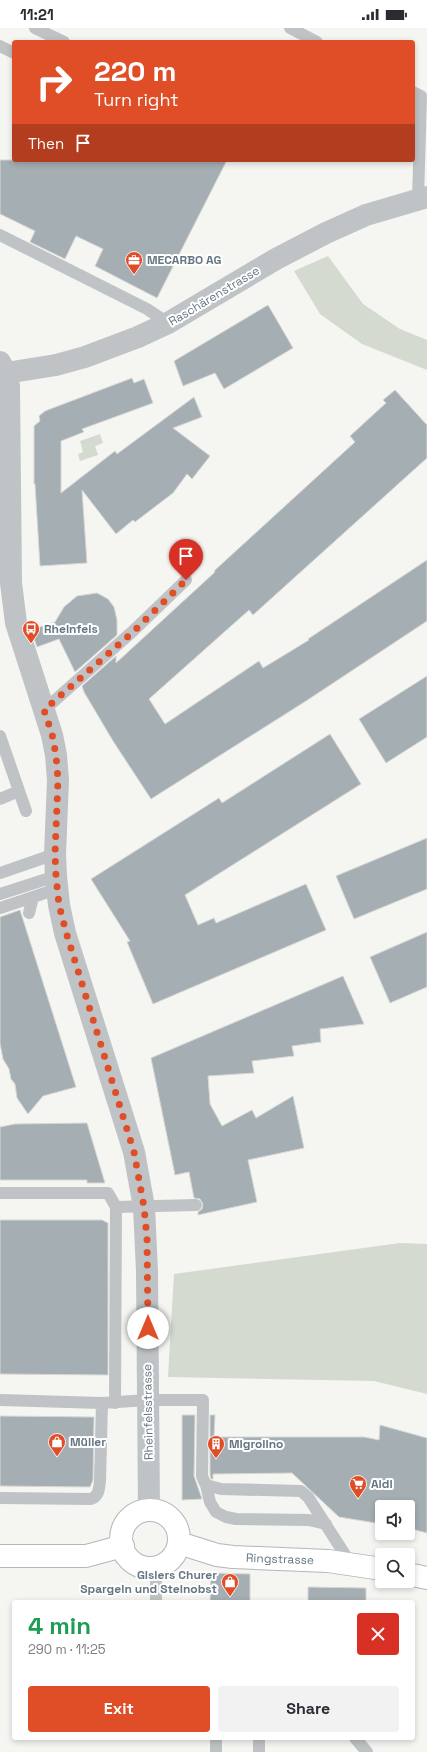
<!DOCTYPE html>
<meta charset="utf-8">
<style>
body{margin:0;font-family:"Space Grotesk",sans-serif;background:#f2f2f3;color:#2b2b33;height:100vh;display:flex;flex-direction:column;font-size:15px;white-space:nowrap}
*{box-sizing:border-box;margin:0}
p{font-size:13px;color:#7c7c81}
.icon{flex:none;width:22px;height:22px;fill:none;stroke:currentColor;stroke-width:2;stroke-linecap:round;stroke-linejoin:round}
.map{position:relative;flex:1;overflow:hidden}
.panel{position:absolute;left:12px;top:1572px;width:403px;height:140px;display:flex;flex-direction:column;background:#fff;border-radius:4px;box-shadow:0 2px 6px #0003}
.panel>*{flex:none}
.banner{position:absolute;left:12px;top:12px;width:403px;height:122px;border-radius:4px;box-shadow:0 2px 6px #0003;background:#e04e27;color:#fff;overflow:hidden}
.fabs{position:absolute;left:375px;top:1472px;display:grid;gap:8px}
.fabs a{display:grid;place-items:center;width:40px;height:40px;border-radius:4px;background:#fff;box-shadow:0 2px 6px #0003;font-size:20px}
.pin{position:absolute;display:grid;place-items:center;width:34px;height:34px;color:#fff;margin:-41px -17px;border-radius:50% 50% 50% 0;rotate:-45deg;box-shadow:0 0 4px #0007}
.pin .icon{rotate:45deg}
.me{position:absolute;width:44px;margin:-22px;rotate:0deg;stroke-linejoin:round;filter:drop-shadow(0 0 3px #0008)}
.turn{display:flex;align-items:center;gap:14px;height:84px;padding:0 16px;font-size:18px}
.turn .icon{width:52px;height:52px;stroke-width:2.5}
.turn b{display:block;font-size:28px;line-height:34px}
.then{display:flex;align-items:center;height:38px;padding:0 16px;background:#0003;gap:8px;font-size:15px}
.round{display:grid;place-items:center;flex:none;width:42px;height:42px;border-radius:4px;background:#f2f2f3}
.overview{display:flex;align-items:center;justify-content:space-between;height:68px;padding:0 16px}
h1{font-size:24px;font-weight:600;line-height:30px;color:#1e9e55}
.action{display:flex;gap:8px;margin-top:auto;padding:8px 16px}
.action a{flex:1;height:46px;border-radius:4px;background:#e04e27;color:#fff;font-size:16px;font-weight:600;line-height:46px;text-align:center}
.action a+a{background:#f2f2f3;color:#2b2b33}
.status{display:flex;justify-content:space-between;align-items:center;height:28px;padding:0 20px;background:#fff;direction:ltr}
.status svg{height:11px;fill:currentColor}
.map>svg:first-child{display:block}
</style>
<div class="status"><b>11:21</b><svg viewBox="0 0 49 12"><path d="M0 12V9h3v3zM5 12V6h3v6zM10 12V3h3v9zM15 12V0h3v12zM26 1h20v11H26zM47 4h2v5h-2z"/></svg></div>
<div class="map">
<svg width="427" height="1724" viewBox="0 0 427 1724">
<rect width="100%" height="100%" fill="#f5f5f2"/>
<path fill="#d5dad1" d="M328,228L363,276L400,301L427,312V342L362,316L320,286L294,243Z
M100,406L103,415L95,418L98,427L80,433L78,426L83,424L80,413Z
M400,1215L427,1216V1366L374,1353L168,1349L174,1246Z"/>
<path fill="#a5aeb3" stroke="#d7d7d4" d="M0,132H227L157,270L95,238L103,221L76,208L65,231L30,214L35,203L0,186Z
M268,277L293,320L224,361L215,345L183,358L174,333Z
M132,350L134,355L144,351L153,375L82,401L84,404L61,413V465L115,423L117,426L194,369L202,389L173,400L210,428L192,451L187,446L173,465L135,494L133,492L116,506L82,462L87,535L40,538L35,456H34V398L40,393L39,388L45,383Z
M395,362L427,397V430L253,587L249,582L149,671L165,696L259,633L263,640L309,612L308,611L427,532V593L306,673L151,771L113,713L84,664L82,658L116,628V635L215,544L214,543L355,414L350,408L386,375L383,372Z
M97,565L108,571L114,579L117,592V607L75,644L59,611L37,619L31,602L55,594L64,579L77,568Z
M427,648V709L386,735L359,691Z
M330,706L361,756L185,867L198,897L214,890L216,895L306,856L326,902L153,976L127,914L130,913L91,851L219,770L222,775Z
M427,810V861L354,891L336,848Z
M20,882L76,1059L43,1068L28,1086L17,1070L15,1056L11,1051L9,1041L3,1031L0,1015V889Z
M427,904V959L390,975L370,929Z
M343,948L364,996L320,1001L321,1014L292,1018L294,1028L252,1033L254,1045L208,1048L210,1076L222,1098L252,1082L256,1090L293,1068L304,1120L248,1132L257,1174L198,1187V1184L202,1181L203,1176L200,1171L194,1170L189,1144L175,1147L151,1030Z
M87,1095L105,1155H87V1152H0V1099L15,1096Z
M0,1192H102L108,1195V1347L0,1346Z
M182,1387H195L194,1448L202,1471L182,1472Z
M210,1387H215L214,1409H364L379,1412L380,1397L427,1410V1505L408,1500V1479H382V1496L339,1489L292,1445L213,1446V1451H211L210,1447Z
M0,1388L94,1389L93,1452L90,1459L0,1458Z
M211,1545L250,1546V1574H210Z
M308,1559L366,1560V1574H308Z"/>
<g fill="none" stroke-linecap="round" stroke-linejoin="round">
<defs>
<path id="secondary" d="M121 1511a29 29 0 1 1 58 0a29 29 0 1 1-58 0Z
M179,1515L217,1527L233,1529L328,1533L382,1541
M0,1528H86L123,1518
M408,1546L427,1550"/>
</defs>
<use href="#secondary" stroke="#b1b7bb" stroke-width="24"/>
<path stroke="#bfc3c6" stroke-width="12" d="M35,0L64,14
M290,0L317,14
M0,18L14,25
M413,64L421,68L418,171
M0,207L147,281L168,295
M44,682L133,603L186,552
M0,708L26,783
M0,771L19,763
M0,845L55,826
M0,866L56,848
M0,880L57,861
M29,885L33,869
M0,1165H108L116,1179L196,1177
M0,1372L102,1375L148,1372H203L202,1448L204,1453L206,1457L210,1474L216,1484L226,1489L236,1491L309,1492L326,1496
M115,1375L116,1179
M206,1457L221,1461L301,1463L308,1469L351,1536
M0,1470L91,1471C99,1468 99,1461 100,1453L102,1375
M156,1574V1539
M355,1710L367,1724
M216,1724V1710
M259,1724V1710"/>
<path stroke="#bfc3c6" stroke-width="22" d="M0,334L6,345L9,358L11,555L16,595L52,707L56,727L58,752L55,826L56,848L59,877L65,905L134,1124L144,1179L147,1243L149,1482
M6,345L56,337L85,329L138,309L168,295L276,231L326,205L366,187L427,169"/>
<use href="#secondary" stroke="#fff" stroke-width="22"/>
</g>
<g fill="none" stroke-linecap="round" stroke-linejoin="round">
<path stroke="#e04e27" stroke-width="7" stroke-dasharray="0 12.6" d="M148,1300L147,1210L144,1179L134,1124L66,904L59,877L56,848L55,826L58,752L56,727L52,706L44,682L133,604L186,552"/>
</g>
<defs>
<symbol id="office-pin" viewBox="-11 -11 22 30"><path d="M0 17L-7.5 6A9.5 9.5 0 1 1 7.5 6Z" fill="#e04e27" stroke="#fff"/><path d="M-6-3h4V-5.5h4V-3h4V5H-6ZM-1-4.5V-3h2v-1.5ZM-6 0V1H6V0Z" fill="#fff"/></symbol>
<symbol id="bus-pin" viewBox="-11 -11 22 30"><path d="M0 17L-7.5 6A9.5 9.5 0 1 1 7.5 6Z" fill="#e04e27" stroke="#fff"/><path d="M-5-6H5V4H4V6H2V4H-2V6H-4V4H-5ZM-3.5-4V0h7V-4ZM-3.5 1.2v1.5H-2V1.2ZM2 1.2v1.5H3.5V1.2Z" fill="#fff"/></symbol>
<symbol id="shop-pin" viewBox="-11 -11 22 30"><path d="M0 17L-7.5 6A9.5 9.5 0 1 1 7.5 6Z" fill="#e04e27" stroke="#fff"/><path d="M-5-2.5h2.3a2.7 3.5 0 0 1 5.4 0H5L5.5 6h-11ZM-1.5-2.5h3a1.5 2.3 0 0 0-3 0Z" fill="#fff"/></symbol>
<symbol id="building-pin" viewBox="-11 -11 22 30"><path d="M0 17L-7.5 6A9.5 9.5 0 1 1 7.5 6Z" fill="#e04e27" stroke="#fff"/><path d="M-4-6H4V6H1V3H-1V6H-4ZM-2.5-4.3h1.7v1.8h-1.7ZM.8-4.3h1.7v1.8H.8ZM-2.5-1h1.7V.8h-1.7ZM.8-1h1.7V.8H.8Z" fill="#fff"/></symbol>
<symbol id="supermarket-pin" viewBox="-11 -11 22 30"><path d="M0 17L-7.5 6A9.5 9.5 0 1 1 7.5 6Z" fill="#e04e27" stroke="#fff"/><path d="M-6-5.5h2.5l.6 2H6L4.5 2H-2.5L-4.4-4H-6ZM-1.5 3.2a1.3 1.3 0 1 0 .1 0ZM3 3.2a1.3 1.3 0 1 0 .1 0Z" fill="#fff"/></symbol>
</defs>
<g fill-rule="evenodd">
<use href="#office-pin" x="124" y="222" width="20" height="27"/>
<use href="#bus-pin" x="21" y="591" width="20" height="27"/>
<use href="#shop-pin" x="47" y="1404" width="20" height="27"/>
<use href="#building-pin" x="206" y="1406" width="20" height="27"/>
<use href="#supermarket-pin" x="348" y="1446" width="20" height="27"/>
<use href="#shop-pin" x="220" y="1544" width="20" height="27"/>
</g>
<g text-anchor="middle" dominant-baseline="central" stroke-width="4" stroke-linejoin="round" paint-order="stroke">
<g font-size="12" font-weight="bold" fill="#657683" stroke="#fff" text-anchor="start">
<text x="147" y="232">MECARBO AG</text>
<text x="44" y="601">Rheinfels</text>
<text x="70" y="1414">Müller</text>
<text x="229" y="1416">Migrolino</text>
<text x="371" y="1456">Aldi</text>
<text x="217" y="1547" text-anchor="end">Gislers Churer<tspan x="217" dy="14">Spargeln und Steinobst</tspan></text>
</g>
<g font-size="12" fill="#657683" stroke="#fff">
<text transform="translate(214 268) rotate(-31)">Raschärenstrasse</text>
<text transform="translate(148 1384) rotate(-91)">Rheinfelsstrasse</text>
<text transform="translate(280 1531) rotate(2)">Ringstrasse</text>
</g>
</g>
</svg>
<div class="fabs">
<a><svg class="icon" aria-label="sound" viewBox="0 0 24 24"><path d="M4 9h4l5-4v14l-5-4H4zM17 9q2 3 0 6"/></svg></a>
<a><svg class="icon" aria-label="search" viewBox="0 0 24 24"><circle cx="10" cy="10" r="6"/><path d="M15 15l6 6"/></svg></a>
</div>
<div class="pin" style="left:186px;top:552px;background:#d93025"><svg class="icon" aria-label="arrive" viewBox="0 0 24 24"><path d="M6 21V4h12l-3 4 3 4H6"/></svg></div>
<svg class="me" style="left:148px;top:1300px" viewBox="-20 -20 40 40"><circle r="19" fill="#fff"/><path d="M0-13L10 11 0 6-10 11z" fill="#e04e27"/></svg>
<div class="banner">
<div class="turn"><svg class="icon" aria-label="right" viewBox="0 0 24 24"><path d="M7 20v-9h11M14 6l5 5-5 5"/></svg><div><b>220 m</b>Turn right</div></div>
<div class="then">Then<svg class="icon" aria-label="arrive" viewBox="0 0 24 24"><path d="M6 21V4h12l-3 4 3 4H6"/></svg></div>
</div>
<section class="panel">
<div class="overview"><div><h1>4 min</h1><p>290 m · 11:25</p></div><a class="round" style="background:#d93025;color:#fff"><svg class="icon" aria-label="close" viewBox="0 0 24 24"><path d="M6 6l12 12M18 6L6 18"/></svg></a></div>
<div class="action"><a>Exit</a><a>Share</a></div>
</section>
</div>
